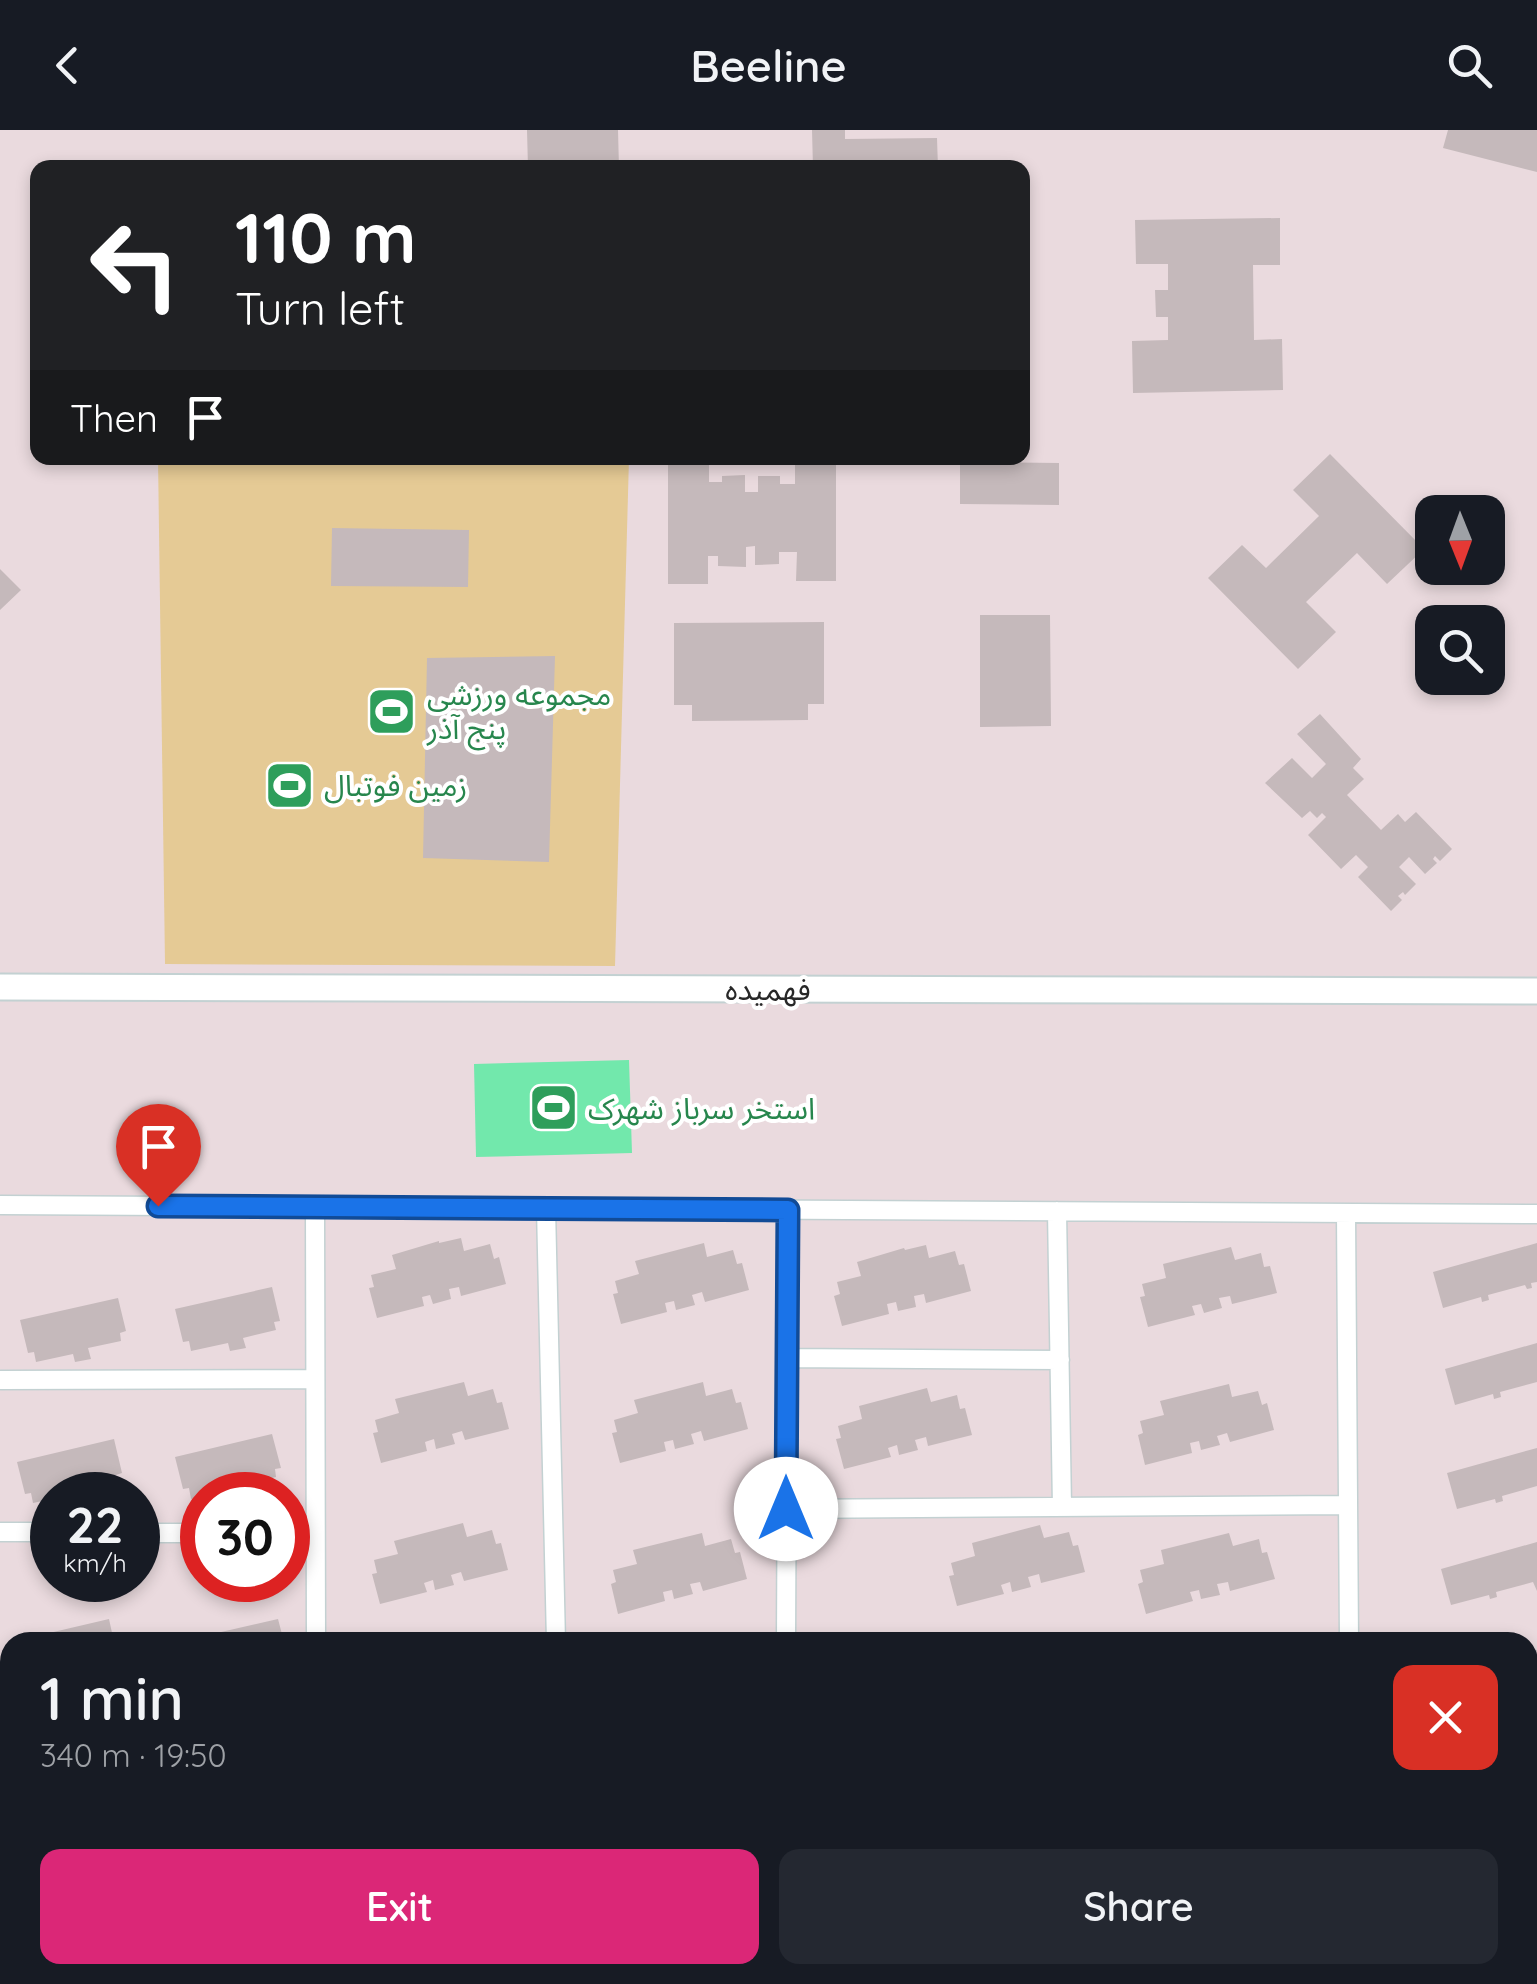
<!DOCTYPE html>
<meta charset="utf-8">
<style>
body{margin:0;font-family:Quicksand,"Noto Sans Arabic",sans-serif;background:#242831;color:#f1f3f6;height:100vh;display:flex;flex-direction:column;font-size:38px;white-space:nowrap}
*{box-sizing:border-box;margin:0}
p{font-size:32px;color:#9ea1a6}
.icon{flex:none;width:55px;height:55px;fill:none;stroke:currentColor;stroke-width:2;stroke-linecap:round;stroke-linejoin:round}
.map{position:relative;flex:1;overflow:hidden}
.panel{position:absolute;left:0px;top:1502px;width:1538px;height:352px;display:flex;flex-direction:column;background:#171b24;border-radius:30px 30px 0 0;box-shadow:0 5px 15px #0003}
.panel>*{flex:none}
.top-card{position:absolute;left:30px;top:30px;width:1000px;height:305px;border-radius:20px;box-shadow:0 5px 15px #0003;background:#202124;color:#fff;overflow:hidden}
.needle{width:65px;rotate:179deg}
.buttons{position:absolute;left:1415px;top:365px;display:grid;gap:20px}
.buttons a{display:grid;place-items:center;width:90px;height:90px;border-radius:20px;background:#171b24;box-shadow:0 5px 15px #0003;font-size:50px}
.speed{position:absolute;left:30px;top:1342px;display:flex;gap:20px;font-size:50px;font-weight:700;text-align:center}
.speed>*{display:grid;place-content:center;width:130px;height:130px;border-radius:50%;background:#171b24;box-shadow:0 5px 15px #0003;line-height:1}
.speed small{font-size:25px;font-weight:400}
.speed .limit{border:15px solid #d22;background:#fff;color:#111}
.pin{position:absolute;display:grid;place-items:center;width:85px;height:85px;color:#fff;margin:-102px -42px;border-radius:50% 50% 50% 0;rotate:-45deg;box-shadow:0 0 10px #0007}
.pin .icon{rotate:45deg}
.me{position:absolute;width:110px;margin:-55px;rotate:0deg;stroke-linejoin:round;filter:drop-shadow(0 0 8px #0008)}
.turn{display:flex;align-items:center;gap:35px;height:210px;padding:0 40px;font-size:45px}
.turn .icon{width:130px;height:130px;stroke-width:2.5}
.turn b{display:block;font-size:70px;line-height:85px}
.then{display:flex;align-items:center;height:95px;padding:0 40px;background:#0003;gap:20px;font-size:38px}
.round{display:grid;place-items:center;flex:none;width:105px;height:105px;border-radius:20px;background:#242831}
.summary{display:flex;align-items:center;justify-content:space-between;height:170px;padding:0 40px}
h1{font-size:60px;font-weight:600;line-height:75px}
.cta{display:flex;gap:20px;margin-top:auto;padding:20px 40px}
.cta a{flex:1;height:115px;border-radius:20px;background:#db2777;color:#fff;font-size:40px;font-weight:600;line-height:115px;text-align:center}
.cta a+a{background:#242831;color:#f1f3f6}
header{display:flex;justify-content:space-between;align-items:center;height:130px;padding:0 40px;background:#171b24;font-size:45px;font-weight:600}
.map>svg:first-child{display:block}
</style>
<header><svg class="icon" aria-label="back" viewBox="0 0 24 24"><path d="M15 5l-7 7 7 7"/></svg>Beeline<svg class="icon" aria-label="search" viewBox="0 0 24 24"><circle cx="10" cy="10" r="6"/><path d="M15 15l6 6"/></svg></header>
<div class="map">
<svg width="1537" height="1854" viewBox="0 0 1537 1854">
<rect width="100%" height="100%" fill="#eadade"/>
<path fill="#ded799" d="M1528,1678H1537V1787H1528Z"/>
<path fill="#e5ca95" d="M158,328H629L615,836L165,834Z"/>
<path fill="#72e8ac" d="M629,930L632,1023L476,1027L474,934Z"/>
<path fill="#c5b9bb" d="M527,0H618L619,38H528Z
M812,0H845V9L937,8L938,38H813Z
M1448,0H1537V42L1443,18Z
M1280,88V135H1253L1254,210L1282,209L1283,260L1133,263L1132,211L1168,210V187H1156L1155,160H1168V134H1136L1135,90Z
M1330,324L1424,419L1387,454L1357,423L1306,472L1336,502L1298,539L1208,448L1242,415L1266,438L1319,386L1293,360Z
M668,328H709V352H722V346L745,345V362H758V346H780V354H795V328H836V451H796L797,422H779V434L755,435V416L746,417V437L718,436V426H708V454H668Z
M960,332L1059,333V375L960,374Z
M332,398L469,400L468,457L331,456Z
M0,439L21,460L0,480Z
M980,485H1050L1051,596L980,597Z
M824,492V574H808V590L692,591V575H674V493Z
M555,526L549,732L423,728L427,528Z
M1320,584L1361,629L1353,638L1364,649L1347,665L1381,700L1398,684L1405,692L1416,682L1452,719L1440,731L1435,726L1433,729L1437,733L1425,744L1409,727L1399,737L1416,754L1405,765L1403,762L1398,766L1402,770L1391,781L1358,747L1368,737L1356,725L1341,739L1308,705L1326,687L1322,683L1317,688L1310,681L1302,688L1265,653L1292,628L1312,648L1326,634L1297,604Z
M461,1108L464,1121L490,1114L494,1129L499,1127L506,1154L461,1166L459,1157L449,1159L451,1169L433,1174L430,1165L422,1167L424,1176L377,1188L369,1158L374,1157L371,1145L396,1139L392,1125L439,1111V1113Z
M704,1113L707,1127L733,1120L737,1134L742,1133L749,1160L705,1172L702,1162L692,1165L695,1175L676,1180L674,1171L665,1173L667,1182L621,1194L613,1164L618,1163L615,1151L639,1144L635,1131Z
M1537,1113V1152L1531,1153L1532,1158L1527,1159L1525,1155L1488,1165L1489,1170L1482,1172L1481,1167L1443,1178L1433,1142Z
M926,1115L929,1128L955,1121L959,1135L964,1134L971,1161L926,1173L924,1164L914,1166L916,1177L898,1181L896,1172L887,1174L889,1184L842,1196L834,1166L840,1164L837,1152L861,1146L857,1132L904,1118L905,1120Z
M1231,1117L1235,1130L1261,1123L1264,1137L1270,1136L1277,1163L1232,1174L1230,1166L1219,1168L1222,1178L1204,1183L1201,1174L1192,1176L1195,1185L1148,1197L1140,1167L1145,1166L1142,1154L1166,1148L1163,1134Z
M272,1157L280,1191L274,1192L276,1200L243,1208L246,1218L230,1221L228,1213L191,1221L189,1211L183,1212L175,1179Z
M118,1168L126,1201L120,1203L121,1211L88,1218L91,1229L75,1232L73,1224L36,1232L34,1222L28,1223L20,1190Z
M1537,1213V1252L1500,1262L1501,1267L1494,1269L1493,1264L1455,1275L1445,1239Z
M464,1252L468,1266L493,1259L497,1273L502,1272L509,1299L465,1310L462,1301L452,1304L455,1314L436,1319L434,1309L425,1312L427,1321L381,1333L373,1303L378,1302L375,1290L399,1283L395,1269Z
M703,1252L706,1266L732,1259L736,1273L741,1272L748,1299L704,1311L701,1301L691,1304L694,1314L675,1319L673,1310L664,1312L666,1321L620,1333L612,1303L617,1302L614,1290L638,1283L634,1270Z
M1229,1254L1232,1267L1258,1261L1262,1275L1267,1273L1274,1300L1230,1312L1227,1303L1217,1306L1220,1315L1201,1320L1199,1311L1190,1313L1192,1323L1145,1335L1138,1305L1143,1303L1140,1291L1164,1285L1160,1271Z
M927,1258L931,1272L957,1265L960,1279L965,1278L972,1305L928,1316L926,1307L915,1310L918,1320L899,1325L897,1315L888,1318L891,1327L844,1339L836,1309L841,1308L838,1296L862,1289L859,1276Z
M272,1304L281,1338L275,1339L276,1347L243,1355L246,1365H229L228,1360L191,1369L189,1358L183,1359L175,1327Z
M114,1309L122,1343L116,1345L118,1352L85,1360L86,1365H52V1369L33,1373L31,1363L25,1364L17,1332Z
M1537,1318V1356L1502,1366L1503,1371L1496,1373L1495,1369L1457,1379L1447,1343Z
M463,1393L467,1407L492,1400L496,1414L501,1413L508,1440L464,1451L461,1442L451,1445L454,1455L435,1460L433,1450L424,1453L427,1462L380,1474L372,1444L377,1443L374,1430L398,1424L394,1411Z
M1040,1395L1044,1408L1069,1402L1073,1416L1078,1415L1085,1442L1041,1453L1039,1444L1028,1447L1031,1457L1012,1462L1010,1452L1001,1455L1004,1464L957,1476L949,1446L954,1445L951,1433L975,1426L972,1413Z
M702,1403L705,1416L731,1409L735,1423L740,1422L747,1449L703,1461L700,1452L690,1454L693,1464L674,1469L672,1460L663,1462L665,1471L618,1484L611,1454L616,1452L613,1440L637,1434L633,1420Z
M1229,1403L1233,1416L1259,1409L1262,1423L1267,1422L1275,1449L1230,1461L1228,1452L1217,1454L1220,1465L1201,1469L1199,1460L1190,1462L1193,1471L1146,1484L1138,1454L1143,1452L1140,1440L1164,1434L1161,1420Z
M1537,1412V1461L1533,1452L1496,1462L1497,1467L1490,1469L1489,1465L1451,1475L1441,1439Z
M109,1489L114,1512H15V1511Z
M278,1489L284,1512H183L182,1511Z
M1537,1520V1567L1536,1568L1534,1560L1528,1561V1523Z
M10,1832V1845H95L97,1854H1L0,1834Z
M233,1845H337V1846L329,1848L331,1854H235Z
M429,1845H527V1846L495,1854H431Z
M622,1845H728L730,1854H604L623,1848Z
M919,1845H940L942,1854H891Z
M1139,1845H1161L1164,1854H1111Z
M1294,1845H1372L1373,1854H1294Z"/>
<g fill="none" stroke-linecap="round" stroke-linejoin="round">
<defs>
<path id="minor" d="M0,1075L1537,1084
M315,1077L316,1512
M546,1078L556,1512
M1057,1081L1062,1377
M1346,1083L1349,1512
M788,1228L1060,1230
M0,1250L315,1249
M787,1379L1348,1375
M0,1402H52
M138,1403H202
M288,1403H315
M786,1512L788,1080
M0,1576H10
M1528,1661L1537,1662
M0,1729H10
M1528,1806H1537
M563,1845L564,1854
M369,1854V1845
M401,1854V1845
M789,1854V1845
M1196,1854V1845"/>
<path id="secondary" d="M0,857L1537,861"/>
</defs>
<use href="#minor" stroke="#c3d1d2" stroke-width="21"/>
<use href="#secondary" stroke="#c3d1d2" stroke-width="29"/>
<use href="#minor" stroke="#fff" stroke-width="18"/>
<use href="#secondary" stroke="#fff" stroke-width="25"/>
</g>
<g fill="none" stroke-linecap="round" stroke-linejoin="round">
<defs>
<path id="route" d="M158,1076L788,1080L786,1379"/>
</defs>
<use href="#route" stroke="#114b97" stroke-width="25"/>
<use href="#route" stroke="#1a73e8" stroke-width="18"/>
</g>
<defs>
<symbol id="stadium-square" viewBox="-11 -11 22 22"><rect x="-9" y="-9" width="18" height="18" rx="4" fill="#2e9e5b" stroke="#fff"/><path d="M0-5a6.5 5 0 1 0 0 10a6.5 5 0 1 0 0-10ZM-3.5-1.8h7v3.6h-7Z" fill="#fff"/></symbol>
</defs>
<g fill-rule="evenodd">
<use href="#stadium-square" x="364" y="554" width="55" height="55"/>
<use href="#stadium-square" x="262" y="628" width="55" height="55"/>
<use href="#stadium-square" x="526" y="950" width="55" height="55"/>
</g>
<g text-anchor="middle" dominant-baseline="central" stroke-width="8" stroke-linejoin="round" paint-order="stroke">
<g font-size="30" fill="#27864d" stroke="#fff" text-anchor="start">
<text x="427" y="564">مجموعه ورزشی<tspan x="427" dy="34">پنج آذر</tspan></text>
<text x="324" y="655">زمین فوتبال</text>
<text x="588" y="978">استخر سرباز شهرک</text>
</g>
<g font-size="30" fill="#282828" stroke="#fff">
<text x="768" y="859">فهمیده</text>
</g>
</g>
</svg>
<div class="buttons">
<a><svg class="needle" viewBox="-14 -14 28 28"><path d="M0-13l5 13h-10z" fill="#e53935"/><path d="M0 13l5-13h-10z" fill="#9ea1a6"/></svg></a>
<a><svg class="icon" aria-label="search" viewBox="0 0 24 24"><circle cx="10" cy="10" r="6"/><path d="M15 15l6 6"/></svg></a>
</div>
<div class="speed"><div>22<small>km/h</small></div><div class="limit">30</div></div>
<div class="pin" style="left:158px;top:1076px;background:#d93025"><svg class="icon" aria-label="arrive" viewBox="0 0 24 24"><path d="M6 21V4h12l-3 4 3 4H6"/></svg></div>
<svg class="me" style="left:786px;top:1379px" viewBox="-20 -20 40 40"><circle r="19" fill="#fff"/><path d="M0-13L10 11 0 6-10 11z" fill="#1a73e8"/></svg>
<div class="top-card">
<div class="turn"><svg class="icon" aria-label="left" viewBox="0 0 24 24"><path d="M17 20v-9H6M10 6l-5 5 5 5"/></svg><div><b>110 m</b>Turn left</div></div>
<div class="then">Then<svg class="icon" aria-label="arrive" viewBox="0 0 24 24"><path d="M6 21V4h12l-3 4 3 4H6"/></svg></div>
</div>
<section class="panel">
<div class="summary"><div><h1>1 min</h1><p>340 m · 19:50</p></div><a class="round" style="background:#d93025;color:#fff"><svg class="icon" aria-label="close" viewBox="0 0 24 24"><path d="M6 6l12 12M18 6L6 18"/></svg></a></div>
<div class="cta"><a>Exit</a><a>Share</a></div>
</section>
</div>
